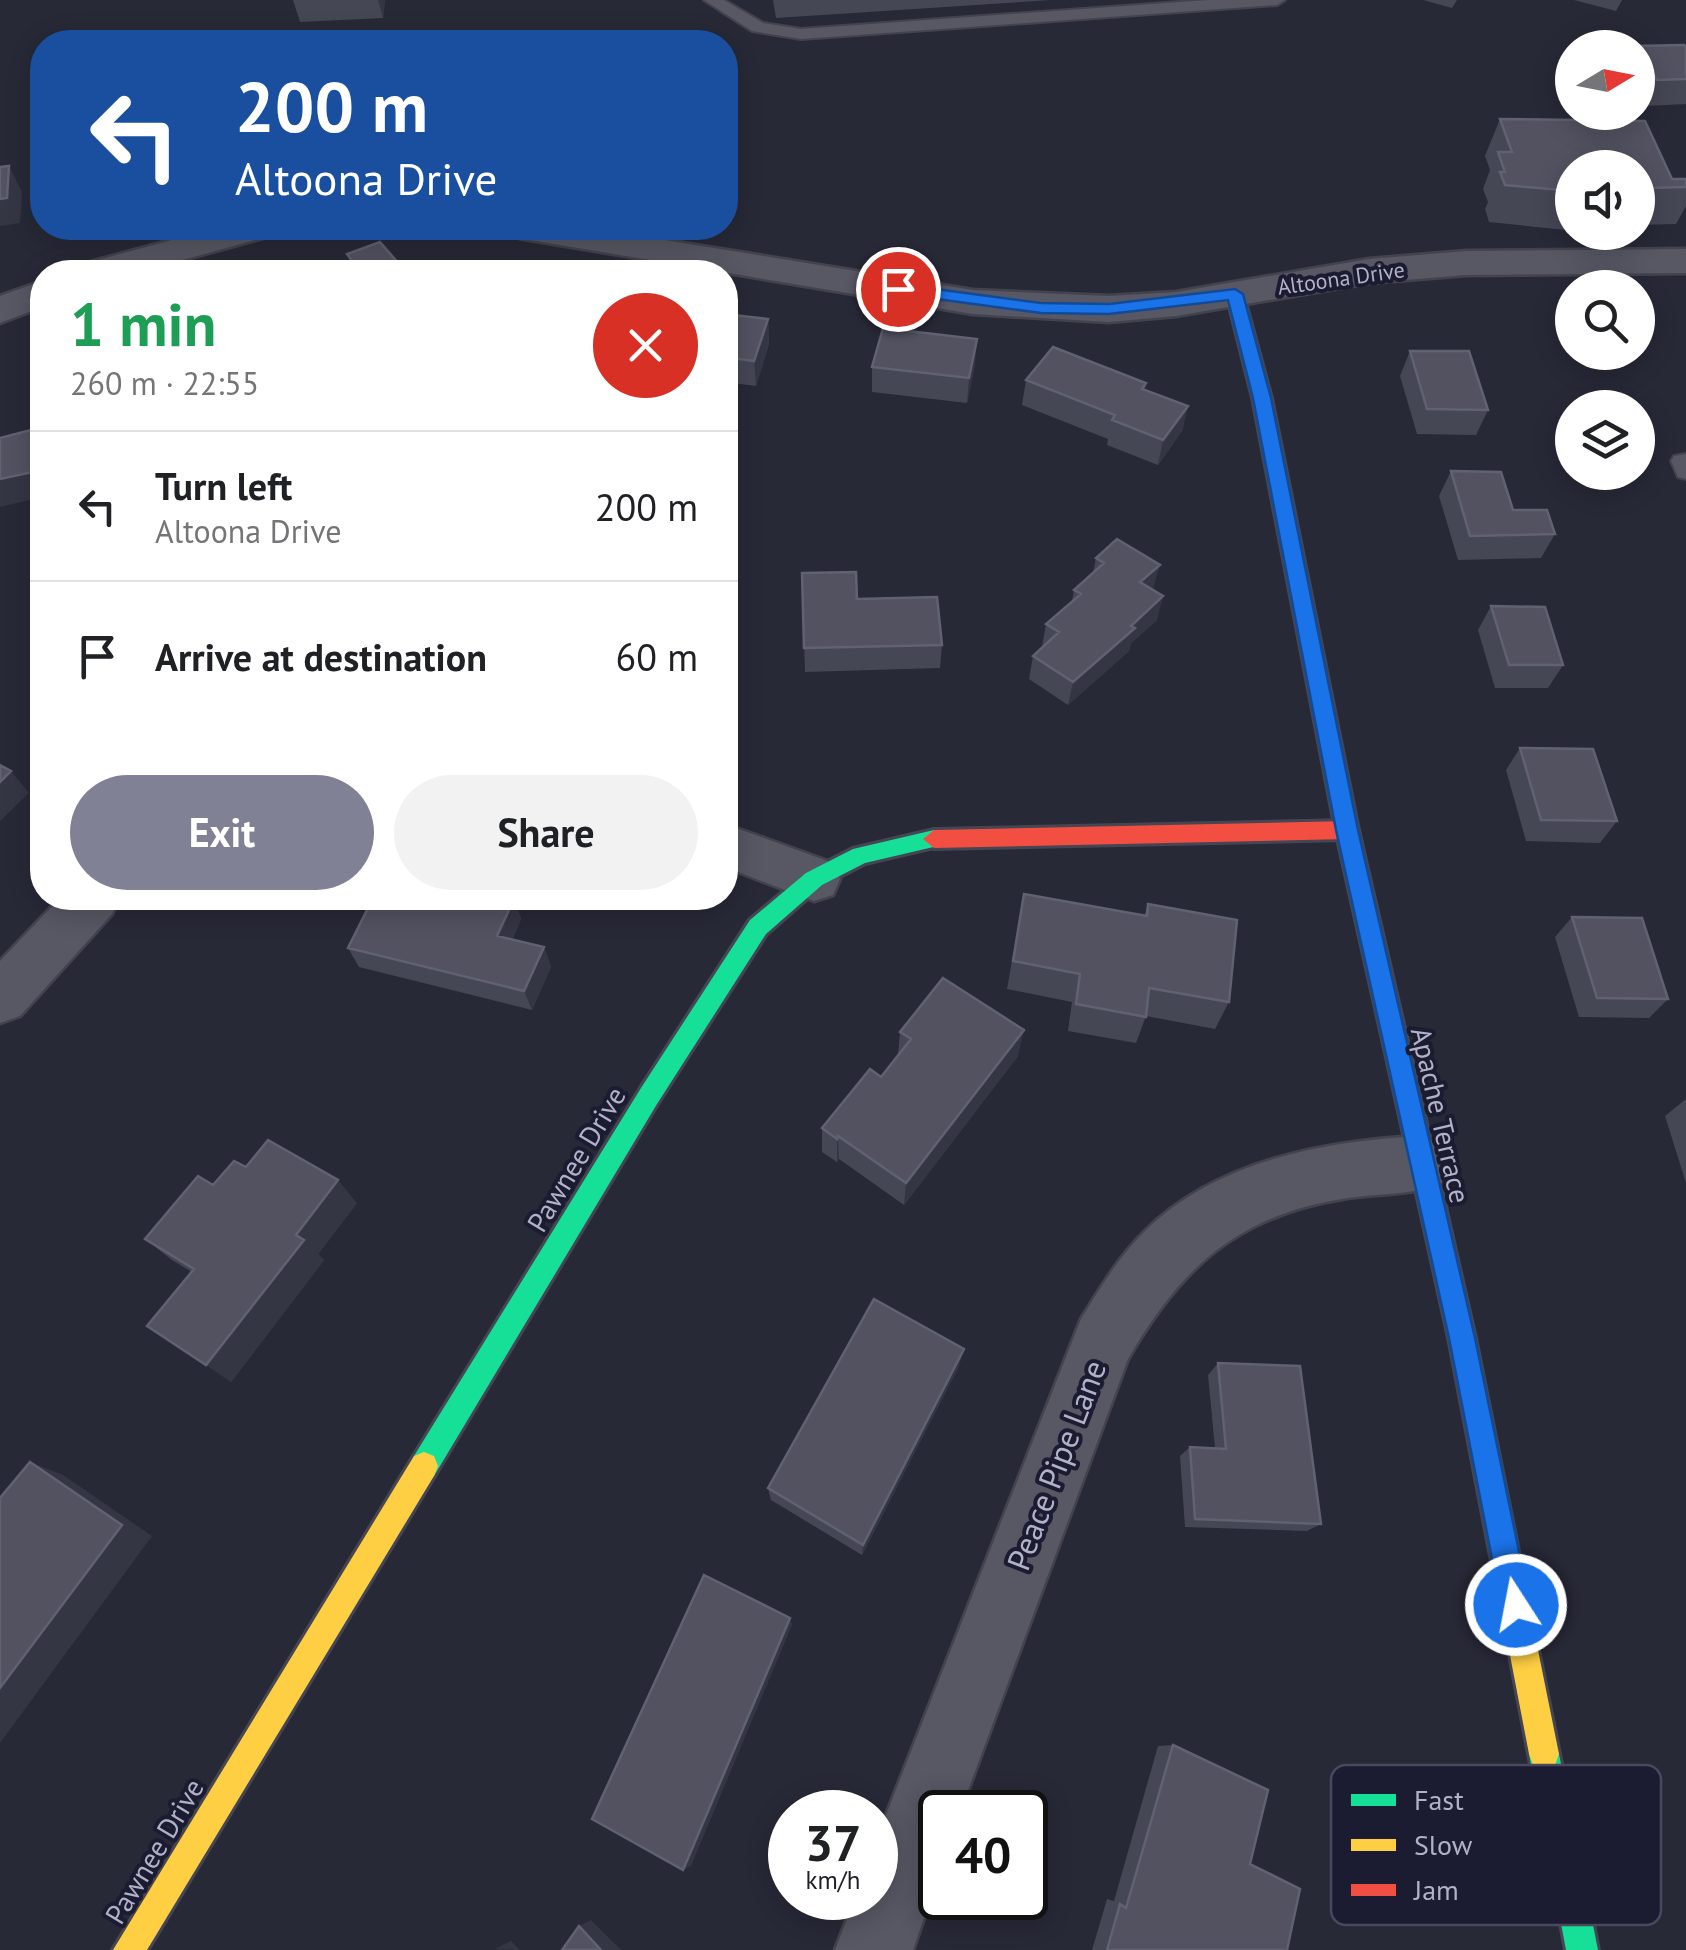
<!DOCTYPE html>
<meta charset="utf-8">
<style>
body{margin:0;font-family:"PT Sans",sans-serif;background:#f2f2f2;color:#202124;height:100vh;display:flex;flex-direction:column;font-size:38px;white-space:nowrap}
*{box-sizing:border-box;margin:0}
p{font-size:32px;color:#757577}
.icon{flex:none;width:55px;height:55px;fill:none;stroke:currentColor;stroke-width:2;stroke-linecap:round;stroke-linejoin:round}
.map{position:relative;flex:1;overflow:hidden}
.panel{position:absolute;left:30px;top:260px;width:708px;height:650px;display:flex;flex-direction:column;background:#fff;border-radius:40px;box-shadow:0 5px 25px #0003}
.panel>*{flex:none}
.guide{position:absolute;left:30px;top:30px;width:708px;height:210px;border-radius:40px;box-shadow:0 5px 25px #0003;background:#1a4fa0;color:#fff;overflow:hidden}
.needle{width:65px;rotate:80deg}
.fabs{position:absolute;left:1555px;top:30px;display:grid;gap:20px}
.fabs a{display:grid;place-items:center;width:100px;height:100px;border-radius:50%;background:#fff;box-shadow:0 5px 25px #0003;font-size:50px}
.speed{position:absolute;left:768px;top:1790px;display:flex;gap:20px;font-size:50px;font-weight:700;text-align:center}
.speed>*{display:grid;place-content:center;width:130px;height:130px;border-radius:50%;background:#fff;box-shadow:0 5px 25px #0003;line-height:1}
.speed small{font-size:25px;font-weight:400}
.speed .limit{border:5px solid #111;border-radius:15px;background:#fff;color:#111}
.pin{position:absolute;display:grid;place-items:center;width:85px;height:85px;color:#fff;margin:-42px;border:5px solid #fff;border-radius:50%;box-shadow:0 2px 10px #0007}
.me{position:absolute;width:110px;margin:-55px;rotate:349deg;stroke-linejoin:round;filter:drop-shadow(0 0 8px #0008)}
.turn{display:flex;align-items:center;gap:35px;height:210px;padding:0 40px;font-size:45px}
.turn .icon{width:130px;height:130px;stroke-width:2.5}
.turn b{display:block;font-size:70px;line-height:85px}
.round{display:grid;place-items:center;flex:none;width:105px;height:105px;border-radius:52px;background:#f2f2f2}
.head{display:flex;align-items:center;justify-content:space-between;height:170px;padding:0 40px}
h1{font-size:60px;font-weight:600;line-height:75px;color:#1e9e55}
.cta{display:flex;gap:20px;margin-top:auto;padding:20px 40px}
.cta a{flex:1;height:115px;border-radius:60px;background:#818195;color:#fff;font-size:40px;font-weight:600;line-height:115px;text-align:center}
.cta a+a{background:#f2f2f2;color:#202124}
ul{padding:0;list-style:none}
li{display:flex;align-items:center;gap:30px;height:150px;padding:0 40px;border-top:2px solid #e0e0e0}
li div{flex:1}
li b{display:block;font-size:38px}
li em{font-style:normal}
.map>svg:first-child{display:block}
</style>
<div class="map">
<svg width="1686" height="1950" viewBox="0 0 1686 1950">
<rect width="100%" height="100%" fill="#282937"/>
<g fill="none" stroke-linecap="round" stroke-linejoin="round">
<defs>
<path id="lane" d="M704,0H724L763,23L801,29L1208,0H1285L1277,5L801,39L752,31Z
M1686,454V479L1678,477L1671,461L1674,456Z"/>
<path id="street" d="M216,228H276L270,236L139,272H77L83,264Z
M505,228H591L973,290L1109,296L1176,292L1369,259L1466,251L1686,249V273L1466,275L1369,283L1176,316L1109,322L973,314L524,239L511,236Z
M42,281V307L0,323V296Z
M725,824L833,863L840,879L833,895L814,901L725,867Z
M60,898H120L112,914L20,1016L0,1023V961Z
M1420,1136L1441,1144L1450,1164L1441,1184C1409,1196 1375,1193 1342,1199C1236,1216 1180,1269 1128,1359L960,1812H940V1871L913,1950H835L855,1898H875V1843L1081,1319C1100,1288 1118,1258 1144,1232C1215,1161 1324,1141 1420,1136Z"/>
<path id="fast" d="M1235,290L1243,295L1271,398L1358,830L1416,1080L1412,1088L1404,1091L1396,1088L1392,1080L1336,830L1253,398L1227,295Z
M934,830L942,833L945,839L942,845L865,863L822,885L766,934L657,1104L434,1476L424,1480L414,1476L410,1466L414,1456L641,1088L750,920L806,873L853,849Z
M1544,1739L1555,1743L1559,1754L1598,1950H1566L1529,1754L1533,1743Z"/>
<path id="slow" d="M1404,1069L1412,1072L1416,1080L1475,1338L1559,1754L1555,1765L1544,1769L1533,1765L1529,1754L1449,1338L1392,1080L1396,1072Z
M424,1452L434,1456L438,1466L434,1476L147,1950H113L414,1456Z"/>
<path id="jam" d="M1347,821L1358,830L1347,839L934,848L923,839L934,830Z"/>
</defs>
<use href="#lane" stroke="#43434e" stroke-width="4"/>
<use href="#street" stroke="#43434e" stroke-width="5"/>
<use href="#fast" stroke="#454553" stroke-width="6"/>
<use href="#slow" stroke="#454553" stroke-width="6"/>
<use href="#jam" stroke="#454553" stroke-width="6"/>
<use href="#lane" fill="#585865" fill-rule="evenodd"/>
<use href="#street" fill="#585865" fill-rule="evenodd"/>
<use href="#fast" fill="#16e098" fill-rule="evenodd"/>
<use href="#slow" fill="#ffcf43" fill-rule="evenodd"/>
<use href="#jam" fill="#f24e42" fill-rule="evenodd"/>
</g>
<path fill="#464755" d="M293,0H385L383,18L300,22Z
M773,0H1051L776,18Z
M1423,0H1457L1452,8Z
M1574,0H1622L1616,11Z
M1636,46L1686,47V104L1645,106L1638,93V48H1635Z
M1500,119L1672,179H1686V206L1676,224L1638,225V168H1572V232H1609L1608,235L1567,234L1566,230L1489,222L1485,209L1488,202L1483,189L1490,170L1485,156Z
M725,314L768,319L769,344L756,386L725,382Z
M1410,351L1488,410L1476,435L1417,434L1400,376Z
M975,364L967,403L872,392V367Z
M1026,380L1146,383L1145,390L1188,406L1182,431L1158,465L1107,445L1108,439L1022,405Z
M1451,471L1555,534L1541,558L1458,560L1439,496Z
M1096,558L1153,589L1157,620L1131,643L1129,651L1068,705L1029,679L1033,656L1042,647L1046,624L1072,601L1074,590L1093,573Z
M802,573L857,599L942,645L940,668L805,672Z
M1491,606L1563,665L1548,688H1495L1478,630Z
M1520,748L1617,821L1600,843L1526,841L1506,770Z
M1024,894L1144,916L1148,904L1229,1002L1215,1029L1146,1016L1136,1043L1068,1031L1072,1002L1007,989Z
M514,899L521,919L512,940L544,947L551,967L532,1010L359,967L348,948Z
M1572,917L1668,999L1649,1018L1579,1017L1555,937Z
M900,1032L1018,1056L904,1205L839,1159L837,1162L822,1152V1128L881,1077L898,1055Z
M1686,1099V1183L1665,1116Z
M246,1167L357,1203L318,1254L324,1260L231,1382L192,1272L172,1260L145,1239L213,1185Z
M1218,1363L1321,1524L1307,1531L1185,1527L1180,1456L1190,1447L1215,1448L1208,1375Z
M959,1366L862,1555L771,1500L768,1488Z
M1173,1745L1250,1864L1287,1950H1092L1107,1899L1114,1901L1158,1746Z"/>
<path fill="#353644" d="M378,0H385L383,18Z
M9,166L22,192L20,223L0,226V199Z
M768,319L769,344L756,386L754,361Z
M977,339L975,364L967,403L969,378Z
M1188,406L1182,431L1158,465L1163,440Z
M42,470V497L0,507V479Z
M1160,565L1153,589L1134,606L1140,582Z
M1163,596L1157,620L1131,643L1129,651L1068,705L1073,682Z
M11,771L29,793L0,821V782Z
M514,899L521,919L505,956L497,936Z
M544,947L551,967L532,1010L524,991Z
M1024,1030L1018,1056L904,1205L906,1183Z
M838,1136L839,1159L837,1162V1139Z
M338,1180L357,1203L318,1254L324,1260L231,1382L206,1365L296,1235Z
M964,1349L959,1366L862,1555L863,1545Z
M30,1462L63,1475L152,1536L0,1743V1688Z
M790,1618L792,1625L691,1866L683,1870Z
M591,1920L621,1950H601L579,1926Z
M511,1941L520,1950L495,1949Z"/>
<path fill="#525261" stroke="#606171" stroke-width="2.5" d="M1684,45L1686,47V79L1657,80L1636,46Z
M1500,119L1645,121L1672,179H1686V187L1647,188L1649,193H1638V168H1572V191L1505,185L1500,172H1505L1498,152H1512Z
M9,166L7,198L0,199V167Z
M380,242L406,272H334L355,265L347,254Z
M725,314L768,319L754,361L725,357Z
M883,328L977,339L969,378L872,367Z
M1053,347L1146,383L1142,389L1188,406L1163,440L1112,420L1115,415L1026,380Z
M1410,351H1469L1488,410L1427,409Z
M42,427V470L0,479V438Z
M1451,471L1501,472L1513,510H1547L1555,534L1470,536Z
M1117,539L1160,565L1140,582L1163,596L1131,626L1135,628L1073,682L1033,656L1059,632L1046,624L1081,594L1074,590L1104,563L1096,558Z
M856,572L857,599L937,597L942,645L804,648L802,573Z
M1491,606L1545,607L1563,665H1509Z
M1520,748L1593,749L1617,821L1541,820Z
M0,765L11,771L0,782Z
M1024,894L1147,916L1148,904L1237,920L1229,1002L1149,988L1146,1017L1076,1004L1080,974L1013,961Z
M373,898L514,899L497,936L544,947L524,991L348,948Z
M1572,917L1642,918L1668,999L1597,998Z
M943,978L1024,1030L906,1183L838,1136L837,1139L822,1128L870,1069L881,1077L911,1039L900,1032Z
M268,1140L338,1180L296,1235L304,1240L206,1365L147,1326L194,1269L145,1239L198,1176L213,1185L234,1161L246,1167Z
M874,1299L964,1349L863,1545L768,1488Z
M1218,1363L1300,1366L1321,1524L1195,1519L1190,1447L1226,1449Z
M30,1462L122,1525L0,1688V1498Z
M704,1575L790,1618L683,1870L592,1819Z
M1173,1745L1268,1790L1250,1864L1300,1889L1287,1950H1107L1120,1904L1126,1908Z
M579,1926L601,1950H562Z"/>
<path fill="#1a73e8" stroke="#114b97" stroke-width="2.5" d="M898,284L1041,303L1109,304L1235,289L1243,294L1271,398L1358,830L1475,1338L1530,1605L1526,1615L1516,1620L1506,1615L1501,1605L1449,1338L1336,830L1253,398L1228,300L1109,314L1041,313L893,293L890,289Z"/>
<g text-anchor="middle" dominant-baseline="central" stroke-width="8" stroke-linejoin="round" paint-order="stroke">
<g font-size="22" fill="#b1b1c8" stroke="#1b1c31">
<text transform="translate(1341 278) rotate(-8)">Altoona Drive</text>
</g>
<g font-size="28" fill="#b1b1c8" stroke="#1b1c31">
<text transform="translate(1441 1115) rotate(77)">Apache Terrace</text>
<text transform="translate(576 1159) rotate(-59)">Pawnee Drive</text>
<text transform="translate(154 1851) rotate(-59)">Pawnee Drive</text>
</g>
<g font-size="32" fill="#b1b1c8" stroke="#1b1c31">
<text transform="translate(1056 1465) rotate(-69)">Peace Pipe Lane</text>
</g>
</g>
<rect x="1331" y="1765" width="330" height="160" rx="15" fill="#1b1c31" stroke="#48495e" stroke-width="2.5"/>
<rect x="1351" y="1794" width="45" height="12" fill="#16e098"/>
<rect x="1351" y="1839" width="45" height="12" fill="#ffcf43"/>
<rect x="1351" y="1884" width="45" height="12" fill="#f24e42"/>
<g font-size="28" fill="#b1b1c8">
<text x="1414" y="1810">Fast</text>
<text x="1414" y="1855">Slow</text>
<text x="1414" y="1900">Jam</text>
</g>
</svg>
<div class="fabs">
<a><svg class="needle" viewBox="-14 -14 28 28"><path d="M0-13l5 13h-10z" fill="#e53935"/><path d="M0 13l5-13h-10z" fill="#757577"/></svg></a>
<a><svg class="icon" aria-label="sound" viewBox="0 0 24 24"><path d="M4 9h4l5-4v14l-5-4H4zM17 9q2 3 0 6"/></svg></a>
<a><svg class="icon" aria-label="search" viewBox="0 0 24 24"><circle cx="10" cy="10" r="6"/><path d="M15 15l6 6"/></svg></a>
<a><svg class="icon" aria-label="layers" viewBox="0 0 24 24"><path d="M12 4l9 5-9 5-9-5zM3 14l9 5 9-5"/></svg></a>
</div>
<div class="speed"><div>37<small>km/h</small></div><div class="limit">40</div></div>
<div class="pin" style="left:898px;top:289px;background:#d93025"><svg class="icon" aria-label="arrive" viewBox="0 0 24 24"><path d="M6 21V4h12l-3 4 3 4H6"/></svg></div>
<svg class="me" style="left:1516px;top:1605px" viewBox="-20 -20 40 40"><circle r="17" fill="#1a73e8" stroke="#fff" stroke-width="3"/><path d="M0-11L8 9 0 5-8 9z" fill="#fff"/></svg>
<div class="guide">
<div class="turn"><svg class="icon" aria-label="left" viewBox="0 0 24 24"><path d="M17 20v-9H6M10 6l-5 5 5 5"/></svg><div><b>200 m</b>Altoona Drive</div></div>
</div>
<section class="panel">
<div class="head"><div><h1>1 min</h1><p>260 m · 22:55</p></div><a class="round" style="background:#d93025;color:#fff"><svg class="icon" aria-label="close" viewBox="0 0 24 24"><path d="M6 6l12 12M18 6L6 18"/></svg></a></div>
<ul>
<li><svg class="icon" aria-label="left" viewBox="0 0 24 24"><path d="M17 20v-9H6M10 6l-5 5 5 5"/></svg><div><b>Turn left</b><p>Altoona Drive</p></div><em>200 m</em></li>
<li><svg class="icon" aria-label="arrive" viewBox="0 0 24 24"><path d="M6 21V4h12l-3 4 3 4H6"/></svg><div><b>Arrive at destination</b></div><em>60 m</em></li>
</ul>
<div class="cta"><a>Exit</a><a>Share</a></div>
</section>
</div>
